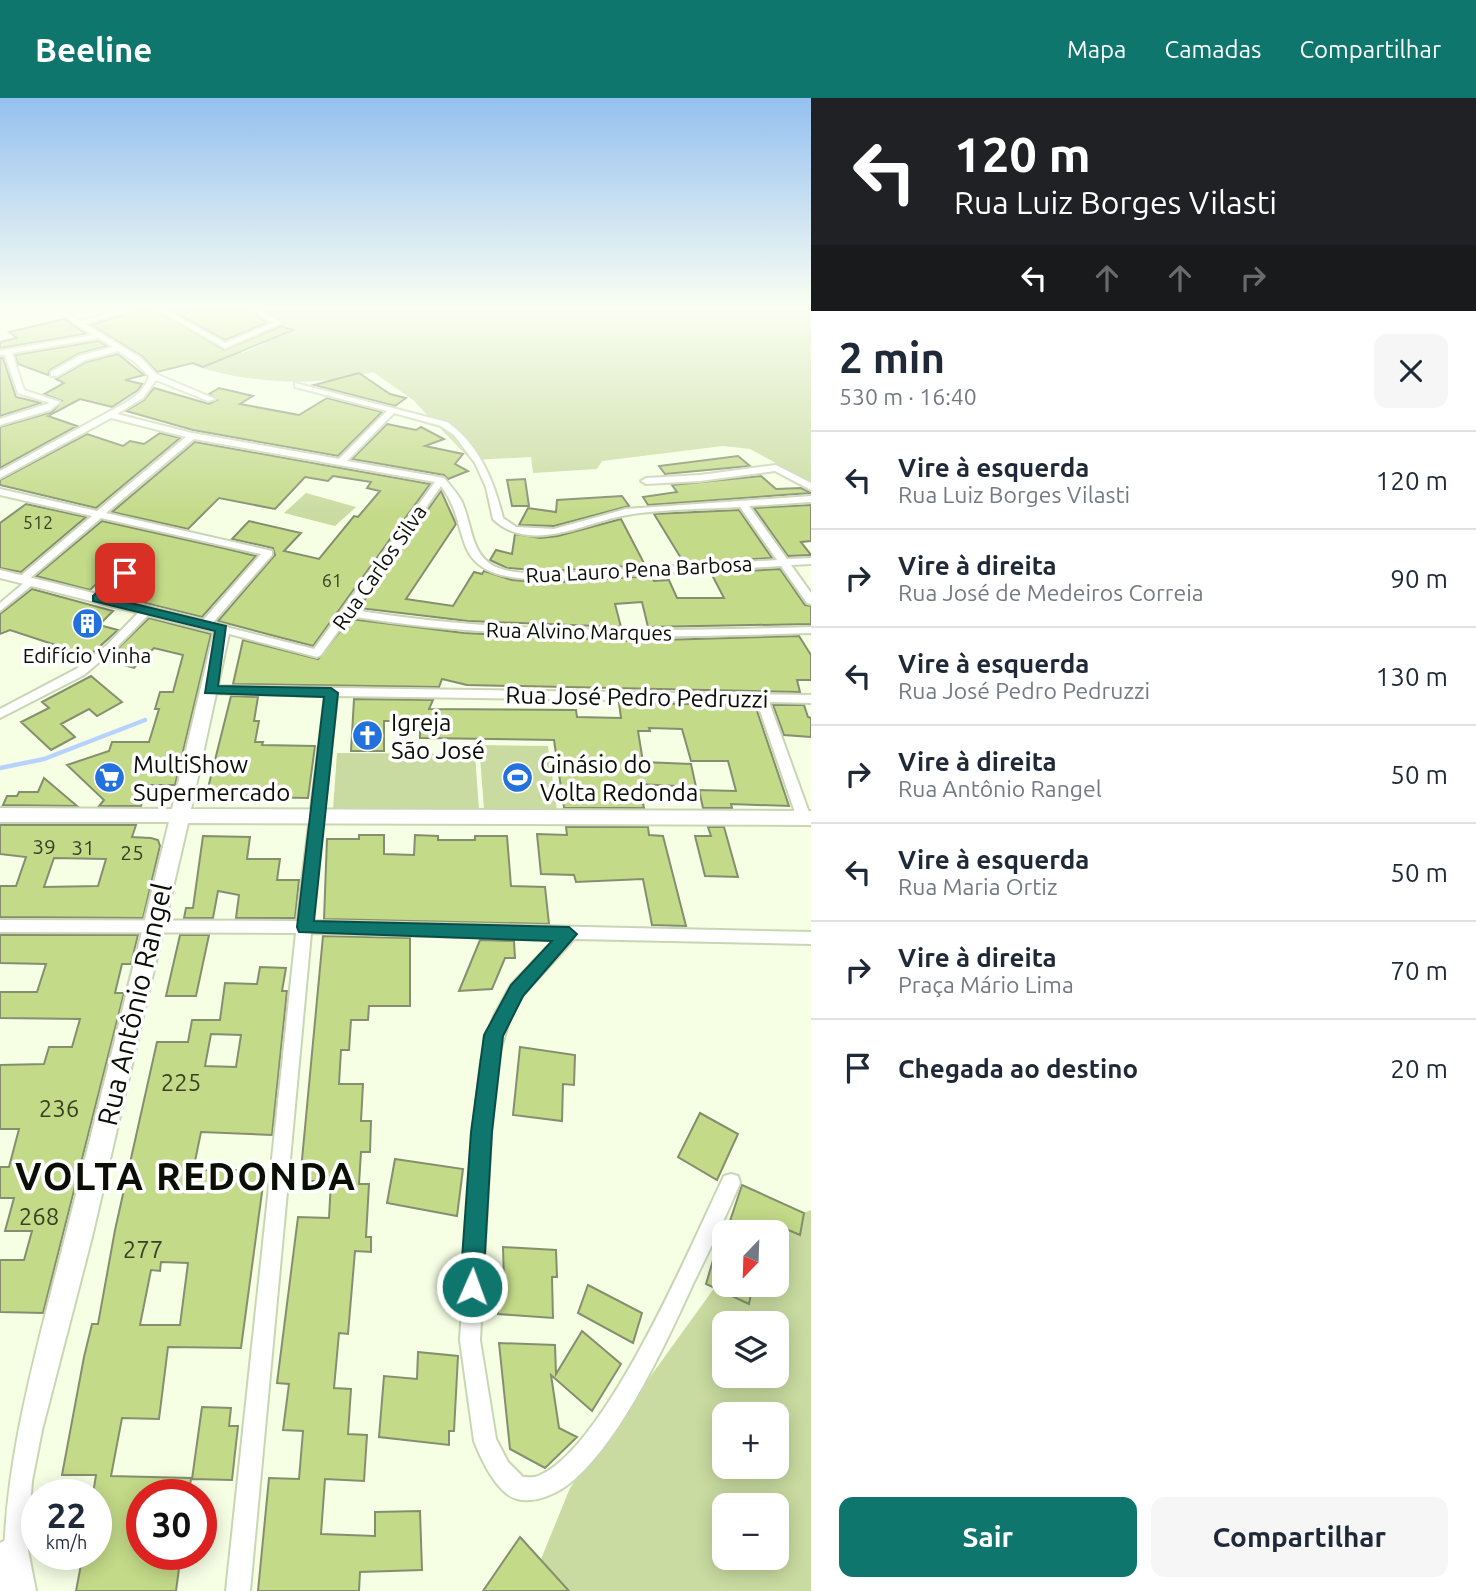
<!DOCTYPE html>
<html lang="pt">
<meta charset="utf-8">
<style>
body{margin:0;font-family:Ubuntu,sans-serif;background:#f6f6f7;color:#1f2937;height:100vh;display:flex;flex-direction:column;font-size:26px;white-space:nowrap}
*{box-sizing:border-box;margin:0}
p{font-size:23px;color:#747a83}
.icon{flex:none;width:38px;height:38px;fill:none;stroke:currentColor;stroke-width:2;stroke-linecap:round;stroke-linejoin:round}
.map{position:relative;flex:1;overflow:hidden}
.drawer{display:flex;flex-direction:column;background:#fff;width:665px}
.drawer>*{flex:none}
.banner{background:#202124;color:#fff;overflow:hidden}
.needle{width:46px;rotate:203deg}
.tools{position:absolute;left:712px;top:1122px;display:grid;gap:14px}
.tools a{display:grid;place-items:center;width:77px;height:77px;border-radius:14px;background:#fff;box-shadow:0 4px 18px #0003;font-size:35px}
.speed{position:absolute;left:21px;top:1381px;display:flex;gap:14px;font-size:35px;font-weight:700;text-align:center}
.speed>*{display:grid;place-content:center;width:91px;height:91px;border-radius:50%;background:#fff;box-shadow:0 4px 18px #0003;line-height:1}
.speed small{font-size:18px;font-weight:400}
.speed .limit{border:10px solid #d22;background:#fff;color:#111}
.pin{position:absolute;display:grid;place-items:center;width:60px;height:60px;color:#fff;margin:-30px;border-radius:14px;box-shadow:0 4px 10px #0006}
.me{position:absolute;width:77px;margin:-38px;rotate:2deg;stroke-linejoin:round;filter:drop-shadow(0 0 5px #0008)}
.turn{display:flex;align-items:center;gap:24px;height:147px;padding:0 28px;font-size:32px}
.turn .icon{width:91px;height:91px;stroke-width:2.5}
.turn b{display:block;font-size:49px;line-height:60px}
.lanes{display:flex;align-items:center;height:66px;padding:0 28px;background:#0003;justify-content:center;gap:35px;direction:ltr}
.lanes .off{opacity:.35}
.round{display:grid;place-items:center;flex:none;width:74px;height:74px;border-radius:14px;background:#f6f6f7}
.summary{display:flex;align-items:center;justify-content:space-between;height:119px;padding:0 28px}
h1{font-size:42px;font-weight:700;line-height:52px}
.button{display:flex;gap:14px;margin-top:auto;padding:14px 28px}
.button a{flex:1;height:80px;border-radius:14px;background:#0f766e;color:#fff;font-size:28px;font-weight:700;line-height:80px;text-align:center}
.button a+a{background:#f6f6f7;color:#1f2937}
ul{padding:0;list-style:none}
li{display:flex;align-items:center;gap:21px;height:98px;padding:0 28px;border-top:2px solid #e0e1e3}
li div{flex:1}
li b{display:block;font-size:26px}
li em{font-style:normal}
header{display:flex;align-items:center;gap:42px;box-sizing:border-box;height:98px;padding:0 35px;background:#0f766e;color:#fff}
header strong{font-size:33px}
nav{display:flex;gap:38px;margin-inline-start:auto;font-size:24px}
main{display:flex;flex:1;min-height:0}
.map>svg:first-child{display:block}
</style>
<header>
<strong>Beeline</strong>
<nav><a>Mapa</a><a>Camadas</a><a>Compartilhar</a></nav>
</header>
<main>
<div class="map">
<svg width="811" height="1493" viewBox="0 0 811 1493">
<rect width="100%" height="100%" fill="#f6ffe4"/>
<path fill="#c9dba0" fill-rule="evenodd" d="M257,211H811V384L750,351L723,348L602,363L597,371L533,375L531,359L471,362L413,302L373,274C319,290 245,285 192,267L231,250L243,255L266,245L253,240L275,230L279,223Z
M306,395L356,409L335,428L284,415Z
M479,647L548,648L557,712L484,711Z
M337,655L475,656L479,712L333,711Z
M811,1112V1493H528L570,1390L715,1189L724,1180V1186H777V1134H774L788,1121ZM724,1225H777V1278H724ZM724,1316H777V1368H724ZM724,1407H777V1460H724Z"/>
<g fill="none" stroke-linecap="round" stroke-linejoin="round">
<path stroke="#b7d3fd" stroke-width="4.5" d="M0,670L44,661L145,622"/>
</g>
<path fill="#c3da88" stroke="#858f70" stroke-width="2" fill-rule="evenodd" d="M139,211H155L224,252L281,228L293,232L203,269L193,265L157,274L142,258L91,227Z
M169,211H249L267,225L225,242Z
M64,221L86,236L0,250V244L17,240L9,234Z
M98,243L107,248L78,256L50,272L48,277L18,266L15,257Z
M118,256L144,277L125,282L142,286L138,292L112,309L80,301L48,318L77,328L0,370V329L52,314L62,303L44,296L64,285L56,281L86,264Z
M0,260H3L16,299L41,305L0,318Z
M359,275L390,296L406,300L395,308L314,287Z
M154,290L209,306L217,302L209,296L219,290L253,298L240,306L299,317L327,300L382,314L338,358L193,332L126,313L144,302Z
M387,326L416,332L421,329L444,341L425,348L463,356L455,366L468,373L448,381L444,377L352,361Z
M160,335L180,340L96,410L0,387V382L87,336L123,348L130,343L144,346Z
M195,344L430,386L313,548L218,523L275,457L273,450L232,441L249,423L301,435L284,453L319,461L354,418L358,419L380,393L367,390L371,384L333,378L328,383L305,379L275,411L219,400L188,431L112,414Z
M738,358L750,368L665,376L659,368Z
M761,378L776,391L801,390L811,395L648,407L643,399L677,394L672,387Z
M525,381L529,408H512L507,382Z
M441,393L456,426L406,501L453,508L474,474L482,476L484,473L512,482L548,485L651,478L654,483L669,482L677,500H724L711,475L780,471L805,507L811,508V526L648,529L642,504L615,506L621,529L468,523L359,510Z
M622,398L629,408L554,428L519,427L528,410L556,414L557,402Z
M26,406L86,419L21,474L0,470V425Z
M811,407V443L801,444L811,457L788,458L754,410Z
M739,412L772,460L684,465L654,416Z
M621,421L645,467L548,473L507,470L490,462L496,452L512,456L515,436L540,440L558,438Z
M102,423L223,450L256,458L202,519L117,498L116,492L132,476L126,470L113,478L112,471L90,492L36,478Z
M32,491L113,513L99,527L118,532L89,558L10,532L0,536V516Z
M149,520L211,536L175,687H147L141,708H99L104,702L67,667L109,653L112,644H149L159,611H155L160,594H173L183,557L154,550L134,570L106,562Z
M350,521L464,535L625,543L799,538L811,557V582H797L800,594L467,587L442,581L439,589L233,586L243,542L318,561Z
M91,578L122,604L97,618L89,611L61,626L75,639L51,652L21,624L49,610L42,604Z
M231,598L258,599L254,623H259L255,644H263L262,647L315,648L308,700L206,698Z
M354,601L433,602L429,611L576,612L577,619L621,620L619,605L755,607L789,708L731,706L732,710H703L699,692L736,693L728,663H691L682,631L649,630L650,633H638L643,664L691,666L696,689L639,686L644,710H564L554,642L420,640V623H384V653H351Z
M773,607H804L808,619L811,620V639L784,637Z
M44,680L77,708L3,707L7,698H17L19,694H38Z
M0,727H136L132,739L151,740L158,742L160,748L143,820L0,819V788H16L26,759L0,756ZM54,760L106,761L98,788L44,789Z
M566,729H648L649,737L663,738L686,828L652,827L643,781L576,784L574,777L541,776L537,736L567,737Z
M708,729H724L738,779L705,778L695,738H711Z
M359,737H384V756L414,757L415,737L438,738V742H475V738H507L511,788L545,789L549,826L324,821L327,741H359Z
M203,738L250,739L247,761H280L277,782H299L295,820H236L239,797L218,793L213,820H184L186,810H193Z
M0,837H138L131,866H122L115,895H124L43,1215L0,1214V1162H24L32,1133H5L14,1100H0V1069H9L19,1031H0V967L44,966L49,949H72L80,921L0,920V894H37L46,866L0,865Z
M180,837H209L196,898H166Z
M323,838L410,840V908H369L368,922H351L349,952H341L339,986H363L361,1023H371L370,1054H361L359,1086H369L366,1139H371V1154L355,1153L348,1236L339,1235L334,1290L351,1291L348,1336L367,1337L364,1383L325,1381L321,1436L375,1438V1414L420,1413L422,1472L360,1474L359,1493H258L269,1380L299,1381L303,1333L283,1332L289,1286L277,1285L298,1119L329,1120L331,1083H300Z
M480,842L514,843L515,860H505L492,891L459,893Z
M260,869L286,870L282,893H287L272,1037L201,1034L194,1068V1072H265L241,1250L168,1249L159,1321L122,1320L111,1378L191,1380L189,1396H142V1456H181L176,1493H76L83,1456H96V1396H93L96,1377H62L84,1259L92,1226H98L115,1132L157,944H188L192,922H220L225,885L257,886ZM211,936L241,937L236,969L205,968ZM161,1164L188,1165L180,1227H140L151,1172L160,1173Z
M520,949L575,957L574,987L563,986L562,1023L513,1017Z
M700,1015L738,1036L717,1082L678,1059Z
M395,1061L463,1071L457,1118L387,1105Z
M742,1087L804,1115L800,1137L777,1127L775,1134H747L729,1126Z
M722,1132L724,1133V1186H753L749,1206L706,1186Z
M503,1149L556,1152L557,1179H552L553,1220L498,1216V1182H504Z
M588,1187L642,1215L633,1245L578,1215Z
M582,1233L621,1266L592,1313L551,1277L559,1330L577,1339L545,1370L510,1351L499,1245L555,1247L556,1276Z
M418,1254L458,1258L454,1333H449V1347L379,1339L384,1278L417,1281Z
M202,1309L231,1310L229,1328H238L232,1382L192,1381Z
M520,1439L569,1493H483Z"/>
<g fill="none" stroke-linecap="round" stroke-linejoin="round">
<defs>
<path id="street" d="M54,211H61L80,223L127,211H136L85,226L141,260L156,276L215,301L208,303L156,282L143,300L117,316L192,335L339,361L387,313L295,289V285L447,324C479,346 494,383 503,420L516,429L554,431L626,411L811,398V404L749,408L787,461L811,460V466L791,467L811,495V506L807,505L781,468L548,482C518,480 479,481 466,449C457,426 457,409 441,388L354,512C506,537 658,533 811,529V535C656,540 503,543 349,518L321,557L317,559L218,533L216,531L222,528L314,551L435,384L194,341L106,415L272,453V457L209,529H201L199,527L261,456L101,420L29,481L36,484L0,513V505L24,485L18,484V480L92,418L0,397V391L97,413L186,339L111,320L0,380V373L125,305C136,298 145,292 149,278L135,264L118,253L85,262L57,278H51V274L79,258L113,249L99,240L12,255L24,292L60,304L50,312L0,327V321L50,305L18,295L5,257H0V253L93,237ZM394,315L441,328L454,337L475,365L486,389L493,421C530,457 585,424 627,417C663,411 703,411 740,409L777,462L548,476C531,475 510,476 494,468C470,456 472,424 461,402C456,394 450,387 444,380L347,363Z
M157,211H164L225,245L273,225L251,211H258L282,225L225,250Z
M776,367L811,385V392L775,373L700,383L646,386L641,383L646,380L700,377Z
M125,472L130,475L129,477L101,502H93V498Z
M147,509L152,512L151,514L115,551L84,577L0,620V611L76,571L107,547L143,510Z
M210,588L811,597V605L769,604L811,720L804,725L797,720L757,604L337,598L312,823L811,834V846L574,841L523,897L510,920L497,963L491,1034L480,1242L496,1341L508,1364L523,1379C528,1379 534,1380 538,1378C605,1352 692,1145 724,1078L731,1076L738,1078L740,1085C726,1119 709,1153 693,1186C666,1245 624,1337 575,1381C560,1394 538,1406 517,1401C497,1396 481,1361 474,1343L460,1242L473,1034L481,963L494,918L511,887L555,841L311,835L250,1493H226L296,835L0,834V822L297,823L325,598L206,595L204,592Z
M9,1440L17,1444L21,1452L9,1493H0V1445Z"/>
<path id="secondary" d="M0,472L227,528L230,531L191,711L811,713V727L188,725L92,1139L42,1332L32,1383L27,1447L36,1493H4C0,1373 37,1251 66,1136C101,999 135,862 169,724H0V710L172,711L214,534L0,480Z"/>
</defs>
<use href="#street" stroke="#cad5b4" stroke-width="4"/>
<use href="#secondary" stroke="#cad5b4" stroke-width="4"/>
<use href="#street" fill="#fff" fill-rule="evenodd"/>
<use href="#secondary" fill="#fff" fill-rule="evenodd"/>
</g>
<linearGradient id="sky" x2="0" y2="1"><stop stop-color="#94c0f0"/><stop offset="0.5" stop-color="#fbfff3"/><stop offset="1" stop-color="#fbfff3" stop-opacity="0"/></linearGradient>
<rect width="811" height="420" fill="url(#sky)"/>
<path fill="#0f766e" stroke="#0a4d48" stroke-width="2" d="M121,472L131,475L106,499L226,528L218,588L331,590L338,595L314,823L569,829L577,836L523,898L503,938L492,1034L483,1189L480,1197L472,1201L464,1197L460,1189L471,1034L484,937L511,887L552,843L299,834L297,829L324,599L205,595L215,533L93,503V498Z"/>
<defs>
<symbol id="building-disc" viewBox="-11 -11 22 22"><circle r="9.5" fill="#2371dc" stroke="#fff"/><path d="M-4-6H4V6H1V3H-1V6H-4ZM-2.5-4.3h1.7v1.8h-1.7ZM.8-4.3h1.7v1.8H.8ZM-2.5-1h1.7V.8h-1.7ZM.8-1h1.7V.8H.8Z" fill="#fff"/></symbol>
<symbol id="church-disc" viewBox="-11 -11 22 22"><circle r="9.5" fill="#2371dc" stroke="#fff"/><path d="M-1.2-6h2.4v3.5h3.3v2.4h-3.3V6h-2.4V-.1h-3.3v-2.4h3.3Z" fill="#fff"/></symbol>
<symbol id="supermarket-disc" viewBox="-11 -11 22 22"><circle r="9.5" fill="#2371dc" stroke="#fff"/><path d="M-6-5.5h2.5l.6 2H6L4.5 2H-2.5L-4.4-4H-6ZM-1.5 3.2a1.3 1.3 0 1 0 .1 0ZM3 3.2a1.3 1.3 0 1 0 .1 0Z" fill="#fff"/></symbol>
<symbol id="stadium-disc" viewBox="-11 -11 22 22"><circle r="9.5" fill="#2371dc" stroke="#fff"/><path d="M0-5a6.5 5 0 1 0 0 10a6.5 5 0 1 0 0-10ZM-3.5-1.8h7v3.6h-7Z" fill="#fff"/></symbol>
</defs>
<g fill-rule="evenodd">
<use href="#building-disc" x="70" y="508" width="35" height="35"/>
<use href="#church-disc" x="350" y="620" width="35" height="35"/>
<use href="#supermarket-disc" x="92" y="662" width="35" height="35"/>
<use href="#stadium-disc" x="500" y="662" width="35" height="35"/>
</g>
<g text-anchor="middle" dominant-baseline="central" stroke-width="7" stroke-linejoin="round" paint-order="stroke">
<g font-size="18" fill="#394125">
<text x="38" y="424">512</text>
<text x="332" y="482">61</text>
</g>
<g font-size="21" fill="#0b0e04" stroke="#fff">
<text transform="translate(379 469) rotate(-55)">Rua Carlos Silva</text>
<text transform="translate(639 471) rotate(-3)">Rua Lauro Pena Barbosa</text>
<text transform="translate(579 533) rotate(1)">Rua Alvino Marques</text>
</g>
<g font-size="21" fill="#0b0e04" stroke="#fff">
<text x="87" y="557">Edifício Vinha</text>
</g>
<g font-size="21" fill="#394125">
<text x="44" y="748">39</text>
<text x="83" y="749">31</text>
<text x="132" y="754">25</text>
</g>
<g font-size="24" fill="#0b0e04" stroke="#fff">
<text transform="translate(637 599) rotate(1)">Rua José Pedro Pedruzzi</text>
</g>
<g font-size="24" fill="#0b0e04" stroke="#fff" text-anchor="start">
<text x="391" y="624">Igreja<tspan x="391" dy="28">São José</tspan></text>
<text x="133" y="666">MultiShow<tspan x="133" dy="28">Supermercado</tspan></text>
<text x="540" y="666">Ginásio do<tspan x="540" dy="28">Volta Redonda</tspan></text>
</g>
<g font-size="24" fill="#394125">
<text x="181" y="984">225</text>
<text x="59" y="1010">236</text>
<text x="39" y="1118">268</text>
<text x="143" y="1151">277</text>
</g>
<g font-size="28" fill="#0b0e04" stroke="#fff">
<text transform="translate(134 906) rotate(-77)">Rua Antônio Rangel</text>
</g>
<g font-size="38" font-weight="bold" letter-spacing="2" fill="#0b0e04" stroke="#fff">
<text x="186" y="1078">VOLTA REDONDA</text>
</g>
</g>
</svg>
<div class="tools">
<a><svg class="needle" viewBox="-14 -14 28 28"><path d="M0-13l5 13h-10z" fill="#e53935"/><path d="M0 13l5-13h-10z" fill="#747a83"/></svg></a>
<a><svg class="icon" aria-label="layers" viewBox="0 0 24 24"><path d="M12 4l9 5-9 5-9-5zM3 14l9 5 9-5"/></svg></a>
<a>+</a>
<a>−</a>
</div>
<div class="speed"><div>22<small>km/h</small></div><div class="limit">30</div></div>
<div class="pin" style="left:125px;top:475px;background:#d93025"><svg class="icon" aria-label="arrive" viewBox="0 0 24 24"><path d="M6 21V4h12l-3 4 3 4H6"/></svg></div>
<svg class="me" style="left:472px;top:1189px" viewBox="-20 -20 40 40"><circle r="17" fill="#0f766e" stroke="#fff" stroke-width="3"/><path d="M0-11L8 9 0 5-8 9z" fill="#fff"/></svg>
</div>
<section class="drawer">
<div class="banner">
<div class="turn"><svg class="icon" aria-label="left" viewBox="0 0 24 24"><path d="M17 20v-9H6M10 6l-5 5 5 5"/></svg><div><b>120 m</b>Rua Luiz Borges Vilasti</div></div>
<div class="lanes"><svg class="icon" aria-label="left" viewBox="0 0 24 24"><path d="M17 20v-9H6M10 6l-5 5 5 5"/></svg><svg class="icon off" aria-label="ahead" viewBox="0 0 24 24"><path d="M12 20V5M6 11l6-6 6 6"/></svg><svg class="icon off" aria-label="ahead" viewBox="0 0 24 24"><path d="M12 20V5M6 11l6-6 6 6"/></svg><svg class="icon off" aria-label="right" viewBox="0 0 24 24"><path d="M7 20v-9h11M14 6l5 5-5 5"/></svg></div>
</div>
<div class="summary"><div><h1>2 min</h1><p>530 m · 16:40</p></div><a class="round"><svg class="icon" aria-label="close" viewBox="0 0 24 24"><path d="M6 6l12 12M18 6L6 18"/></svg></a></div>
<ul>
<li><svg class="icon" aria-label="left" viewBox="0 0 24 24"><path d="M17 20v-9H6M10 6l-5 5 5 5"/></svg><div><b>Vire à esquerda</b><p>Rua Luiz Borges Vilasti</p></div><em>120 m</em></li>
<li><svg class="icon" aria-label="right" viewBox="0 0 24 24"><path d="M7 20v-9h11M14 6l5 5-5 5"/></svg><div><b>Vire à direita</b><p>Rua José de Medeiros Correia</p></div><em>90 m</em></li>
<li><svg class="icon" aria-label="left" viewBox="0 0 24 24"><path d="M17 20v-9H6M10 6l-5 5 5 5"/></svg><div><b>Vire à esquerda</b><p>Rua José Pedro Pedruzzi</p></div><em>130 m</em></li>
<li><svg class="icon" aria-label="right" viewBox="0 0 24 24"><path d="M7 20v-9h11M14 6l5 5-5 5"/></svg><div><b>Vire à direita</b><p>Rua Antônio Rangel</p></div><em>50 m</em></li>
<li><svg class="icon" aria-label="left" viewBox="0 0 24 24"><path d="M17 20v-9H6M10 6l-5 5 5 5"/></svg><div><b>Vire à esquerda</b><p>Rua Maria Ortiz</p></div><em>50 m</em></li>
<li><svg class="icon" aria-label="right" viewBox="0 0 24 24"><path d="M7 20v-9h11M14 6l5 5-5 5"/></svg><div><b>Vire à direita</b><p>Praça Mário Lima</p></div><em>70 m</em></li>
<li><svg class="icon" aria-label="arrive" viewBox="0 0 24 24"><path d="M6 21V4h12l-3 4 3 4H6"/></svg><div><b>Chegada ao destino</b></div><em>20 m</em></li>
</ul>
<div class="button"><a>Sair</a><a>Compartilhar</a></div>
</section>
</main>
